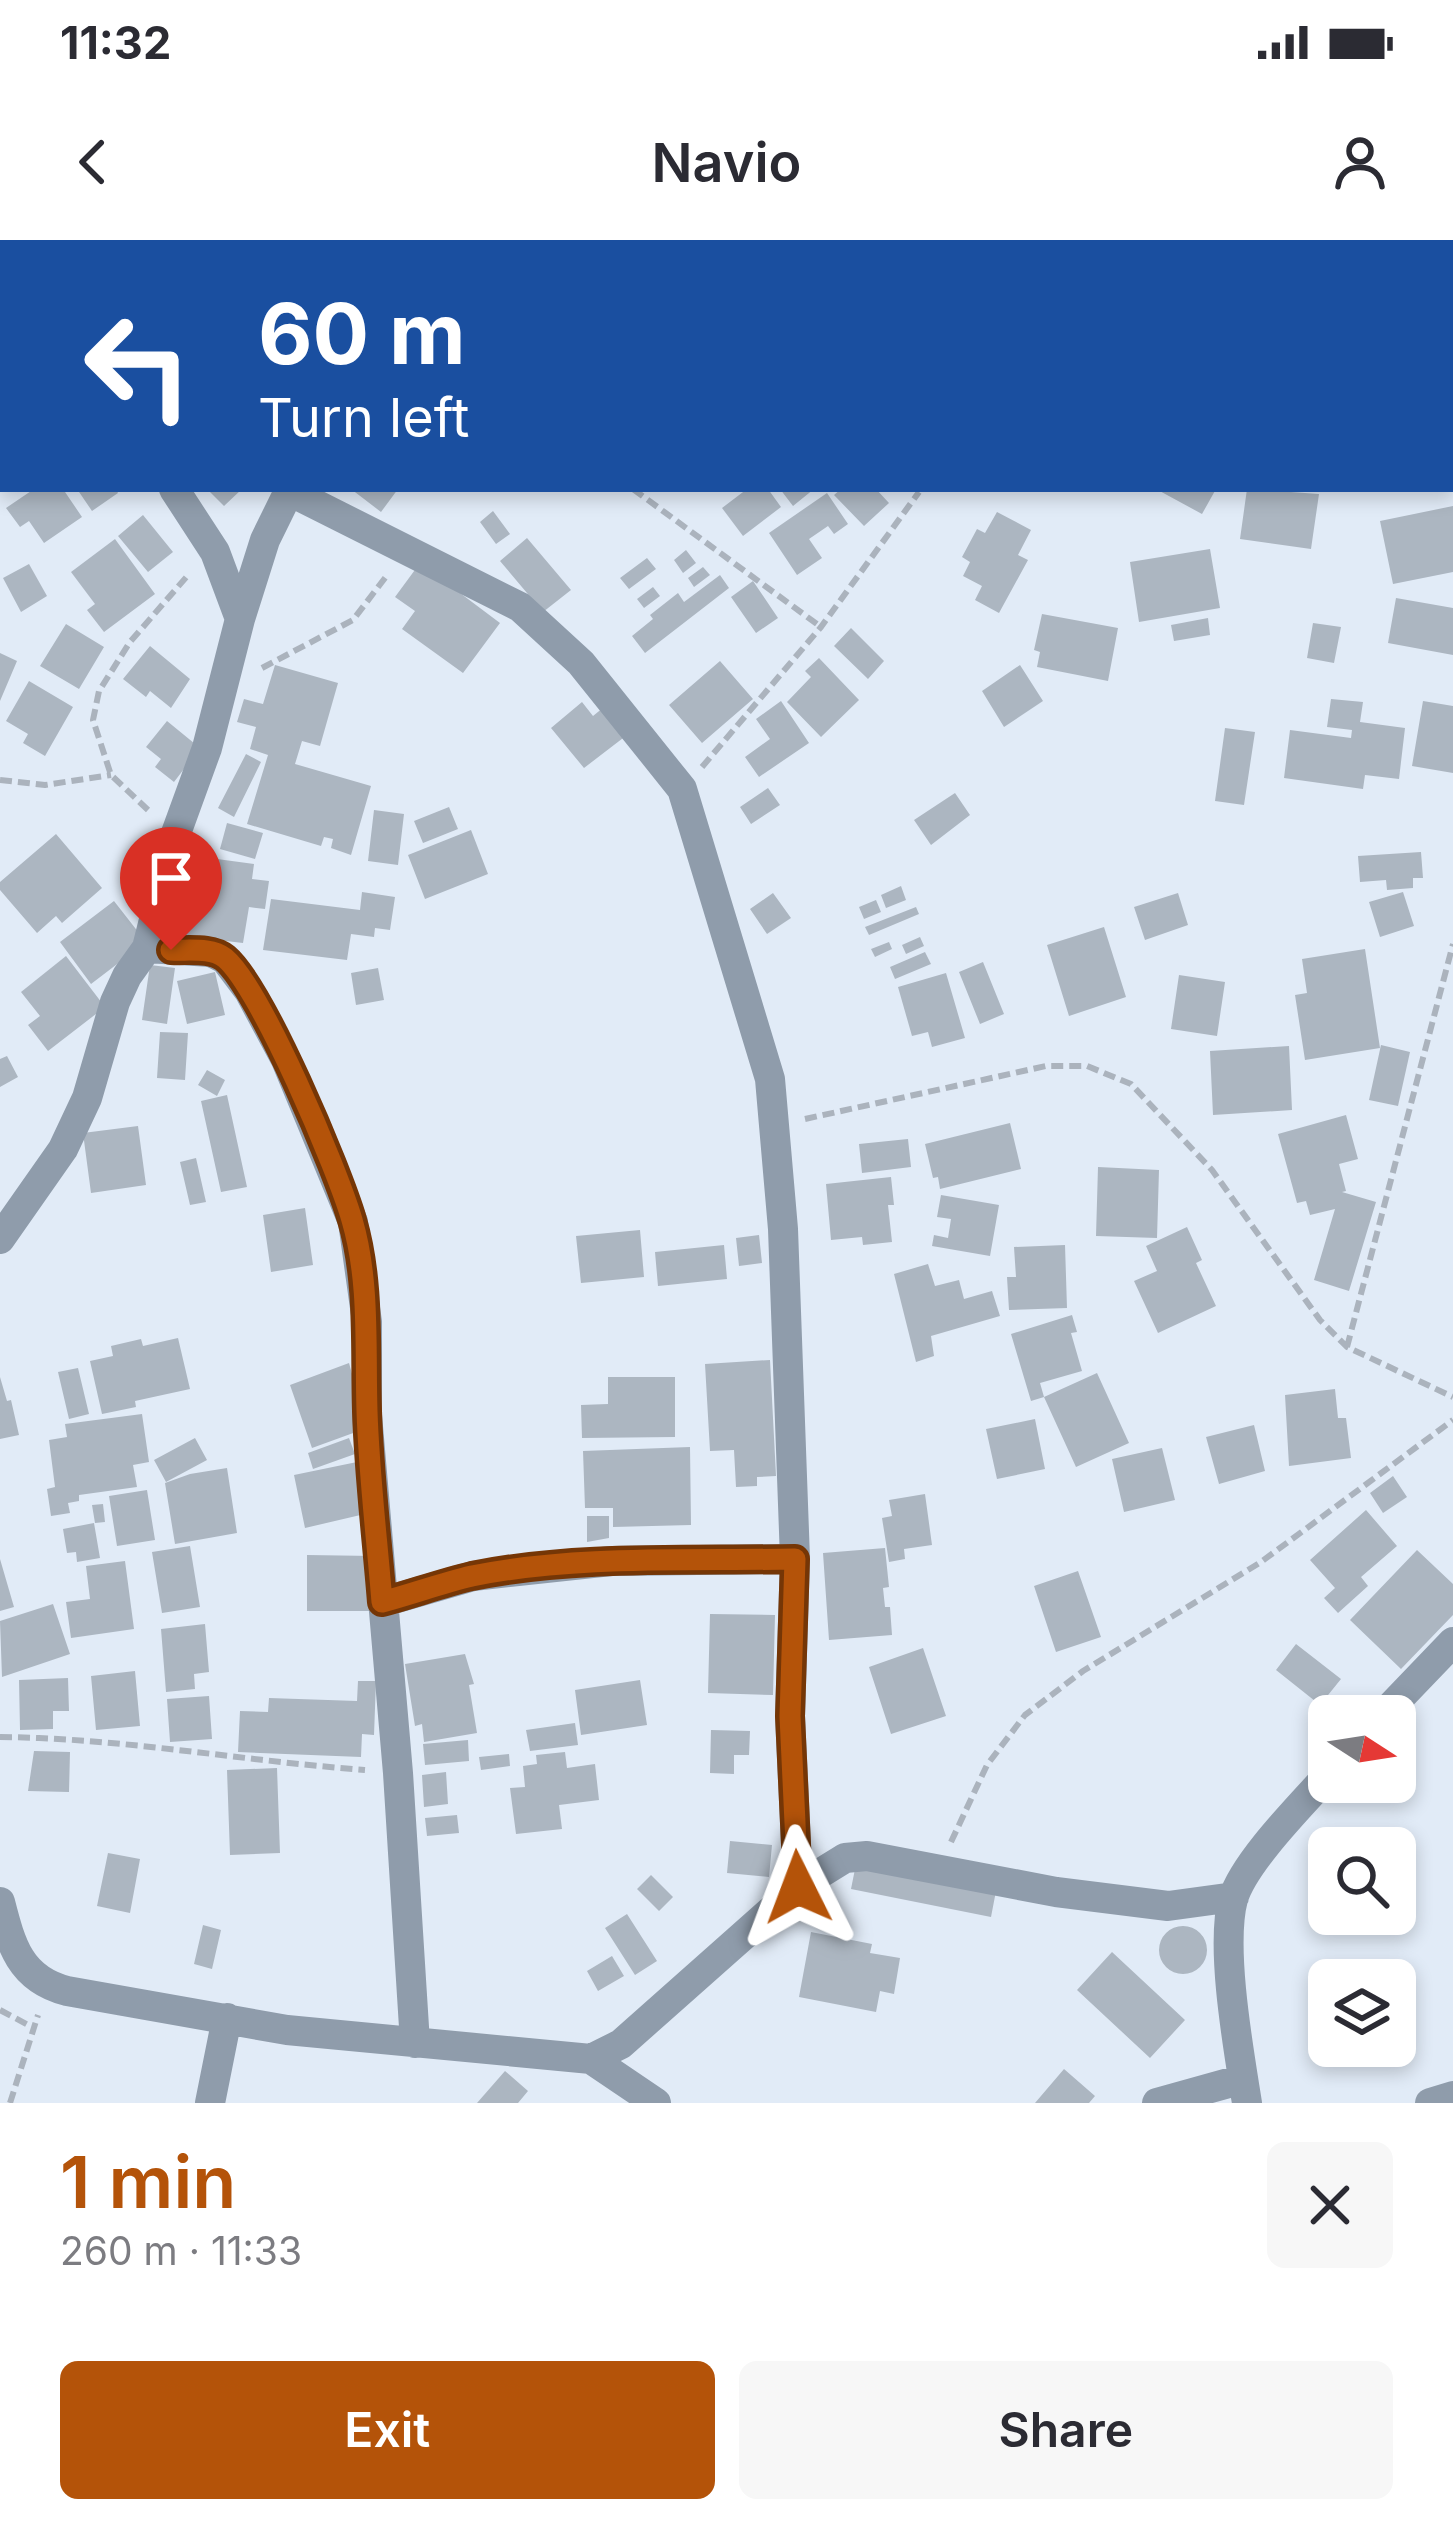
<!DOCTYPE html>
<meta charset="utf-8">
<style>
body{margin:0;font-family:Inter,sans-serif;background:#f7f7f7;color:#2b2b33;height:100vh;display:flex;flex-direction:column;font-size:45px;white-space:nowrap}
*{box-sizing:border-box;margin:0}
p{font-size:39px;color:#7c7c81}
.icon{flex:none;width:66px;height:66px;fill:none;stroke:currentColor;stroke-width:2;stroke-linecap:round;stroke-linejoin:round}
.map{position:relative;height:1863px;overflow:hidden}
.sheet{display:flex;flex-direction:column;background:#fff;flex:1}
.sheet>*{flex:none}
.guide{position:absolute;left:0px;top:0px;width:1455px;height:252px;box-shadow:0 6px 18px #0003;background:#1a4fa0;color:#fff;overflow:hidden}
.needle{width:78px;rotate:102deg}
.tools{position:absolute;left:1308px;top:1455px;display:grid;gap:24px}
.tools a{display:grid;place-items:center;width:108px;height:108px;border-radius:18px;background:#fff;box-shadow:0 6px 18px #0003;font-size:60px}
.pin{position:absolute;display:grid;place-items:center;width:102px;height:102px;color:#fff;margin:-123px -51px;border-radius:50% 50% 50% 0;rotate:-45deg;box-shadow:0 0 12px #0007}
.pin .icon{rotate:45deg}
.me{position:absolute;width:132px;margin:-66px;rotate:357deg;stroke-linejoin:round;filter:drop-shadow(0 0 9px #0008)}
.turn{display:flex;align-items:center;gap:42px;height:252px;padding:0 60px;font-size:54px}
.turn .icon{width:156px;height:156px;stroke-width:2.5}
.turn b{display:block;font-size:84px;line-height:102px}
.round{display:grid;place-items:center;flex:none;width:126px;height:126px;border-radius:18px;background:#f7f7f7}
.summary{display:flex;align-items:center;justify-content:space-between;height:204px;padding:0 60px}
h1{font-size:72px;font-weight:600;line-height:90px;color:#b45309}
.cta{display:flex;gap:24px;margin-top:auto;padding:24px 60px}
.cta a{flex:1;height:138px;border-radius:18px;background:#b45309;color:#fff;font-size:48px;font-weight:600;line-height:138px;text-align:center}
.cta a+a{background:#f7f7f7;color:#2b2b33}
.status{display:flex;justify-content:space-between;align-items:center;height:84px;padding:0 60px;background:#fff;direction:ltr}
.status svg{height:33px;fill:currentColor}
header{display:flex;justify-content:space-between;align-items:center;height:156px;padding:0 60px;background:#fff;font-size:54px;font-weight:600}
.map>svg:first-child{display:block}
</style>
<div class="status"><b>11:32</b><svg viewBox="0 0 49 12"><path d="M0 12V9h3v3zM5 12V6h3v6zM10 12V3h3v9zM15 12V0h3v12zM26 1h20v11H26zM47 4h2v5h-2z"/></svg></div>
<header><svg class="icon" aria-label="back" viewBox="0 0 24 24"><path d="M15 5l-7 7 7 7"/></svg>Navio<svg class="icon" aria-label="person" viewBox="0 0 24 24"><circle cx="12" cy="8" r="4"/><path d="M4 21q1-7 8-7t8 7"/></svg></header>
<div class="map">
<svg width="1453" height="1863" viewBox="0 0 1453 1863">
<rect width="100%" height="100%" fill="#e1ebf7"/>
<path fill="#acb6c1" d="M34,249H63L82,277L44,303L29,281L20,287L6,268Z
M77,249H116L118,253L92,271Z
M207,249H242L224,266Z
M351,249H398L381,272Z
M747,249H768L781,267L743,296L722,268Z
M780,249H814L793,266Z
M841,249H876L889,263L864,286L834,255Z
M1156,249H1216L1202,274Z
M1247,249L1319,254L1311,309L1240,299Z
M827,253L848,284L834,294L828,286L809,299L822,318L797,335L769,293Z
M1453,266V332L1393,344L1380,281Z
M493,271L510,294L496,304L480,282Z
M997,272L1031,290L1018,315L1028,320L999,373L975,360L982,346L963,336L970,322L962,317L977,289L985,293Z
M143,275L173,312L148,332L118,296Z
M527,298L571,350L543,372L500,321Z
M115,299L155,354L104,392L87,370L95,364L71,332Z
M1210,309L1220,368L1139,382L1130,322Z
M686,310L696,323L683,333L674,320Z
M647,318L656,329L629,349L620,338Z
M420,323L500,383L463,433L402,389L415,371L395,357Z
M29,324L47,356L21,372L3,338Z
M703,327L710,335L694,347L688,338Z
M720,335L729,348L645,413L632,396L653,379L650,375L678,353L684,362Z
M753,341L778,378L756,393L731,357Z
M653,347L660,356L644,368L637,359Z
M1396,358L1453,368V415L1388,403Z
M1042,374L1118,388L1108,441L1037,427L1040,412L1034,410Z
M1208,378L1210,395L1174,401L1171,385Z
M1313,383L1341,387L1334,423L1307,418Z
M66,384L104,407L79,449L40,426Z
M851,388L884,421L868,439L834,406Z
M150,406L190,439L171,468L150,451L146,457L123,439Z
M0,413L17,421L0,461Z
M819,418L859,460L821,497L787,462L811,437L805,431Z
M720,421L753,459L702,503L669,465Z
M275,425L338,443L320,506L302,501L295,524L371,546L351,615L331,608L333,599L324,597L321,606L247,584L268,515L250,509L256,487L237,482L244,459L263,464Z
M1020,425L1043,461L1004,487L982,451Z
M29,441L73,467L45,516L23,503L28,494L6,481Z
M1331,459L1363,462L1360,482L1405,488L1399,539L1365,535L1363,549L1284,538L1290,490L1351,498L1352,490L1327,487Z
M781,461L809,503L759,537L745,517L770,499L756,479Z
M1423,461L1453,466V533L1412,526Z
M582,462L593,476L604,467L627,495L584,528L551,488Z
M167,481L200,508L174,542L155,527L161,519L146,507Z
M1225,488L1255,492L1244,565L1215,561Z
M246,514L261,522L234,577L218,568Z
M768,548L780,565L751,584L740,567Z
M955,553L970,575L931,605L914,580Z
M449,567L458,589L423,603L414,581Z
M374,570L404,574L398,625L368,621Z
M227,583L263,593L255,619L220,609Z
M471,590L488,634L425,659L408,615Z
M56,594L102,648L62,683L56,676L37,693L0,650V642Z
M1421,612L1423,638H1413V648L1387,650L1386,640L1360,642L1358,616Z
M195,616L254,624L252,639L269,641L265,669L249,667L243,703L184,696Z
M901,646L906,660L886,668L881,655Z
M362,652L395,657L390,690L375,688L374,697L351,694L347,720L263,710L271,659L360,670Z
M1403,652L1414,686L1380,697L1369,662Z
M773,653L791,678L767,694L750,669Z
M1178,653L1188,685L1145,700L1134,667Z
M876,660L881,672L864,679L859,667Z
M114,661L146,702L91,744L60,702Z
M916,667L919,674L869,695L865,687Z
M1104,687L1126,757L1069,776L1047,705Z
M920,697L924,706L906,714L902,705Z
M889,702L892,709L875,717L871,709Z
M1365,709L1380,808L1305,820L1295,755L1307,753L1302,719Z
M925,712L931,724L895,739L890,727Z
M66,716L105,767L48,811L28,785L40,776L21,752Z
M983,722L1004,774L980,784L959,732Z
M150,725L175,728L167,784L142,780Z
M378,728L384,760L356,765L351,733Z
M215,732L225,775L187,784L177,741Z
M946,733L965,798L932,807L928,792L912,796L898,747Z
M1179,735L1225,742L1217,796L1171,789Z
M160,792L188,793L185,840L157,838Z
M1381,805L1410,812L1398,866L1369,860Z
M1289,806L1292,870L1213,875L1210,811Z
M7,816L18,837L0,847V819Z
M207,830L225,840L217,856L198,845Z
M227,855L247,947L221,952L201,861Z
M1346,875L1358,919L1339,924L1346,951L1342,952L1376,962L1349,1051L1314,1040L1335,969L1310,975L1306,961L1297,963L1278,894Z
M1010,883L1021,929L940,949L938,937L933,938L925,904Z
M138,886L146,945L91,953L83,893Z
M908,899L911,927L862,933L859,904Z
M196,918L206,962L190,965L180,922Z
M1098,927L1159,930L1157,998L1096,996Z
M891,937L894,965H888L892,1002L863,1005L862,997L831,1000L826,944Z
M941,955L999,965L990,1016L932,1006L934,995L948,998L951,979L937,977Z
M305,968L313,1025L271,1032L263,975Z
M1187,987L1202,1020L1196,1023L1216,1066L1158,1093L1134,1041L1157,1031L1146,1006Z
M640,990L644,1037L581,1043L576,996Z
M759,995L762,1023L739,1026L736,998Z
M724,1005L727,1039L658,1046L655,1012Z
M1065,1005L1067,1068L1009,1070L1007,1037H1016L1014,1007Z
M928,1024L935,1046L959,1040L964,1059L992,1051L1000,1076L931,1096L934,1116L916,1122L894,1034Z
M1072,1075L1077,1092L1071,1093L1082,1131L1040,1143L1044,1157L1097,1133L1129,1203L1076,1227L1044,1157L1031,1161L1011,1094Z
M178,1098L190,1149L135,1161L136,1167L102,1174L90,1121L113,1116L111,1106L141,1099L143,1106Z
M770,1120L776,1236L757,1237V1246L736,1247L734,1210L710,1211L705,1124Z
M349,1123L367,1188L312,1208L290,1145Z
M78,1128L89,1174L69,1179L58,1132Z
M0,1137L7,1161L11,1160L19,1195L0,1199Z
M608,1137H675V1197L582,1198L581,1165L608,1164Z
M1335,1149L1338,1178H1346L1351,1218L1289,1226L1285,1155Z
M142,1174L149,1222L133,1225L137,1247L79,1255V1261L68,1263L70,1273L51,1276L47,1249L55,1247L49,1200L67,1197L65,1184Z
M1035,1179L1045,1229L997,1239L986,1189Z
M1254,1185L1265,1231L1219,1244L1206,1197Z
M195,1198L207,1220L166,1242L154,1220Z
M349,1198L355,1214L313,1229L308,1213Z
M690,1207L691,1285L613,1287V1268H585L583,1211Z
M1162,1208L1175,1260L1124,1272L1112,1219Z
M357,1222L369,1273L305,1288L294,1235Z
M227,1228L237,1293L175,1304L165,1243L190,1234Z
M1393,1236L1407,1257L1383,1273L1370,1253Z
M147,1250L155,1300L117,1306L109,1256Z
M925,1254L932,1305L904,1309L905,1319L889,1322L882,1278L892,1276L889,1260Z
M103,1264L105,1282L95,1283L92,1265Z
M1366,1270L1397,1306L1361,1337L1368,1346L1338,1373L1324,1358L1335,1348L1310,1320Z
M587,1276H609V1298L587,1302Z
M94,1283L100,1318L77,1322L76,1312L67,1313L63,1289Z
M190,1306L200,1367L162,1373L152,1312Z
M885,1308L889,1347L883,1348L885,1367H890L892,1395L829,1400L823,1313Z
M1417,1310L1453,1344V1375L1401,1429L1350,1380Z
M307,1315L374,1316V1371H307Z
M0,1319L14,1367L0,1371Z
M125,1321L134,1389L71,1398L66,1362L90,1359L86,1326Z
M1078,1331L1101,1397L1056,1412L1034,1346Z
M53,1364L70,1414L2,1437L0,1381Z
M710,1374L775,1375L773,1455L708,1453Z
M205,1384L209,1432L194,1434L195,1449L166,1452L161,1389Z
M1296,1404L1341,1439L1320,1465L1276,1430Z
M923,1408L946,1476L891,1494L869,1427Z
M465,1414L474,1444L469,1445L477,1493L424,1502L422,1484L415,1486L405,1424Z
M135,1431L140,1486L96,1490L91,1436Z
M68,1438L69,1471H53V1489L20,1490L19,1440Z
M640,1440L647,1485L581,1495L575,1450Z
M358,1441H376L374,1495L362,1494L361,1517L238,1512L240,1471L268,1472L269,1458L357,1461Z
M209,1456L212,1499L170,1502L167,1459Z
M575,1483L578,1505L530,1511L526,1490Z
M711,1490L750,1491L749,1515H734V1534L710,1533Z
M468,1500L469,1521L425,1525L423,1504Z
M34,1511L70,1512L69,1552L28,1551Z
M565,1512L567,1528L595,1524L599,1560L559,1565L562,1589L516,1594L510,1548L525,1547L523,1526L537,1524L536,1515Z
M509,1514L510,1526L481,1530L479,1517Z
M277,1528L280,1613L230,1615L227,1530Z
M446,1532L448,1564L424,1567L422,1535Z
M457,1575L459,1593L427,1596L425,1578Z
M730,1601L772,1605L769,1637L727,1633Z
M108,1613L140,1619L130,1673L97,1666Z
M856,1624L996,1651L991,1677L851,1649Z
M651,1635L673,1657L659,1671L637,1649Z
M627,1674L657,1721L635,1735L605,1688Z
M203,1685L221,1690L212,1729L194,1724Z
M1159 1710a24 24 0 1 1 48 0a24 24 0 1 1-48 0Z
M811,1692L872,1704L870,1713L900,1718L894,1754L880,1751L876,1772L799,1757Z
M1112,1712L1185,1780L1150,1818L1077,1750Z
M612,1716L624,1736L598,1751L587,1731Z
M1064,1829L1095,1856L1089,1863H1035Z
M505,1831L528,1851L518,1863H477Z"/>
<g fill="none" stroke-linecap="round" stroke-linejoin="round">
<path stroke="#abb3bd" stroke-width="6" stroke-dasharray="12 6" stroke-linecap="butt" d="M1426,3L1428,0
M1452,21H1453
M633,249L821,387
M262,428L353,380L388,334
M702,527L821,387L919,252
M0,540L45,545L111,535
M148,570L111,535L93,480L99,451L130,402L189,334
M805,879L1046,826H1087L1131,844L1212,930L1320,1080L1347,1107L1453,1157
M1347,1107L1453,704
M0,1497C122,1498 243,1521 365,1530
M951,1602L987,1525L1025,1475L1083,1431L1261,1322L1453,1180
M0,1770L34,1788
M10,1863L38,1775"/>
<path stroke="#8f9cab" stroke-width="30" d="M382,0L386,3
M1116,0L1120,3
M43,3L46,0
M490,3L492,0
M0,35L3,33
M1452,153L1453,154
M0,177H3
M174,249L215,312L240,379
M289,251L520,367L581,423L682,549L770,839L783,989L795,1319L790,1476L798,1647
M147,708L211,712L225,719L249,751L286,820L353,982L367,1082V1175L398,1533L415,1803
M0,999L63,909L87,858L115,762L127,736L147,708L175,596L207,508L240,379L265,300L290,249
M383,1362L473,1336L611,1321L795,1319
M1382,1476L1453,1402
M0,1662C11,1705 20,1739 67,1751L287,1790L591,1819L621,1804L798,1647L845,1618L867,1616L1056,1652L1168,1666L1234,1657
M591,1819L656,1863
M210,1863L227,1778
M1157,1863L1243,1839
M1247,1863C1239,1812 1220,1708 1233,1659C1244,1622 1302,1564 1329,1534
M1430,1863L1453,1856"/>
</g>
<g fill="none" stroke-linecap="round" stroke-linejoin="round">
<defs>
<path id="route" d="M171,710C188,711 211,707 225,718C261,748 338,931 352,980C370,1041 365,1108 367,1171C369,1235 377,1299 382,1362C412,1354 442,1343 472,1336C575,1315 690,1321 795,1319L790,1476L798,1647"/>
</defs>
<use href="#route" stroke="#753606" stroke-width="30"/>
<use href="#route" stroke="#b45309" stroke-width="21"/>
</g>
</svg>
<div class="tools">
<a><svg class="needle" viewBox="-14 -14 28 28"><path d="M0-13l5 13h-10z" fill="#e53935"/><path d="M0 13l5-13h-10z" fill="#7c7c81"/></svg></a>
<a><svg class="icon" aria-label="search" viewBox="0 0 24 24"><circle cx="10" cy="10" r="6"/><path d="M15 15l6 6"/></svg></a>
<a><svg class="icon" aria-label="layers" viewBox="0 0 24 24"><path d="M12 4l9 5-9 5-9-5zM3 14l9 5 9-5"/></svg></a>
</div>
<div class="pin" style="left:171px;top:710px;background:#d93025"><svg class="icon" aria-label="arrive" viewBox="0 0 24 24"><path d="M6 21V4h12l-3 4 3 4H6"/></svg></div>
<svg class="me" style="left:798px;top:1647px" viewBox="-20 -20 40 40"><path d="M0-17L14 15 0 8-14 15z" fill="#b45309" stroke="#fff" stroke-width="4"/></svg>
<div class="guide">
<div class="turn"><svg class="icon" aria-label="left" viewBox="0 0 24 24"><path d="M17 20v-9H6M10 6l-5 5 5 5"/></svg><div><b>60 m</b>Turn left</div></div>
</div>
</div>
<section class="sheet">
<div class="summary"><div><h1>1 min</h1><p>260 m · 11:33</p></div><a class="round"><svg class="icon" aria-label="close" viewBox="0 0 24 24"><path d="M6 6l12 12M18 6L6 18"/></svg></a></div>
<div class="cta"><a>Exit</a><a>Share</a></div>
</section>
